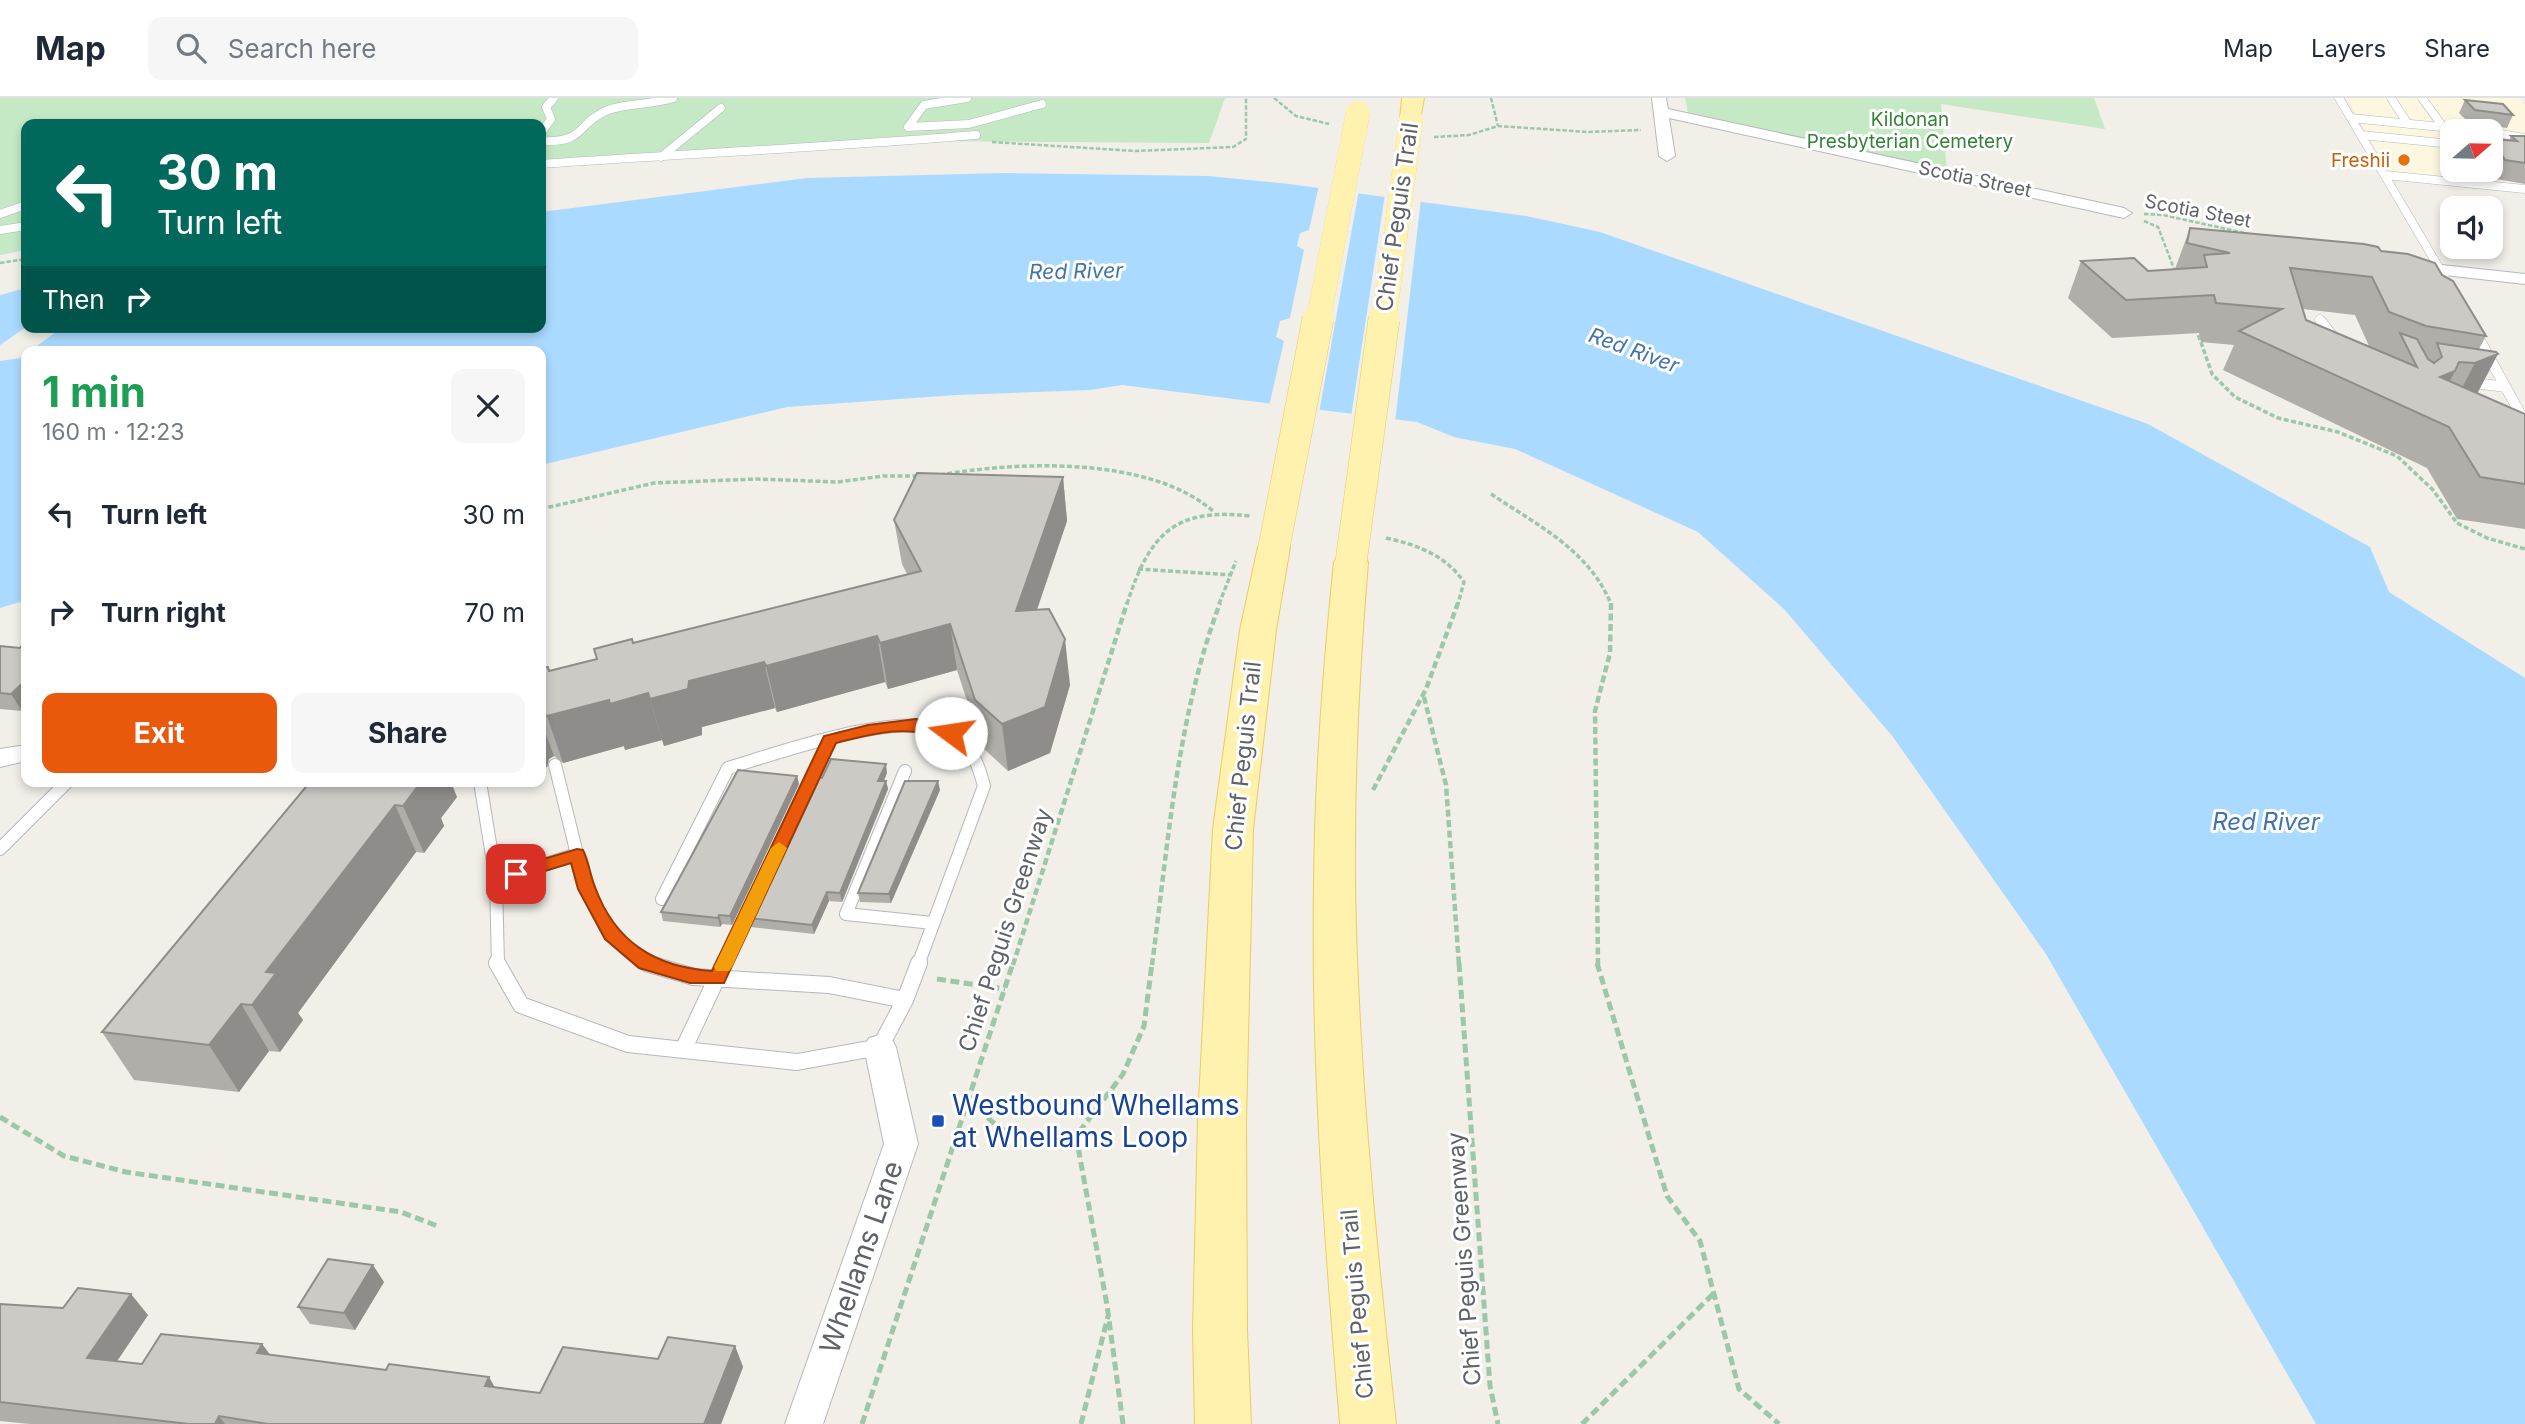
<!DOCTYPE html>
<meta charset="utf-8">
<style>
body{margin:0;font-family:Inter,sans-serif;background:#f6f6f7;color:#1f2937;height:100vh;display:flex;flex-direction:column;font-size:26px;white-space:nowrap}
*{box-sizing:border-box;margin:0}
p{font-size:23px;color:#747a83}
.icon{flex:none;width:38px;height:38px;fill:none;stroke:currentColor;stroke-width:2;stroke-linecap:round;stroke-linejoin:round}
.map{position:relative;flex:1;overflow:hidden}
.details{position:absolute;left:21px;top:248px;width:525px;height:441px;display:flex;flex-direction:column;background:#fff;border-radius:14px;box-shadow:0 4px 10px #0003}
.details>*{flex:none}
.guide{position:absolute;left:21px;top:21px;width:525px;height:214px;border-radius:14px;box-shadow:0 4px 10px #0003;background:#00695c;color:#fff;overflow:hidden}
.needle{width:46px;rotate:70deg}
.tools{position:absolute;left:2440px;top:21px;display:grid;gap:14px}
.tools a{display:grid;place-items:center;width:63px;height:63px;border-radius:14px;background:#fff;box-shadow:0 4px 10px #0003;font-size:35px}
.pin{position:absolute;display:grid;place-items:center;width:60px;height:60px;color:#fff;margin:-30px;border-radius:14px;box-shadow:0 4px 10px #0006}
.me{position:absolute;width:77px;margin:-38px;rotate:284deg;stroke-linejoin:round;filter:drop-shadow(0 0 5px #0008)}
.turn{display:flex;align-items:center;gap:24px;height:147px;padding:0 21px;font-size:32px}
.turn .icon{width:91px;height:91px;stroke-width:2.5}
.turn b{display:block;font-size:49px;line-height:60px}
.then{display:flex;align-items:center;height:66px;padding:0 21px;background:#0003;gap:14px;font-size:26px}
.round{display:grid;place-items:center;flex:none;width:74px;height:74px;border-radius:14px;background:#f6f6f7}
.overview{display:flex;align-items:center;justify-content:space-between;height:119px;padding:0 21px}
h1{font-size:42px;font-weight:700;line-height:52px;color:#1e9e55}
.action{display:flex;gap:14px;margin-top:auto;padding:14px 21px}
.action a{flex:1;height:80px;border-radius:14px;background:#ea580c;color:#fff;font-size:28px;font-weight:700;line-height:80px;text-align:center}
.action a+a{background:#f6f6f7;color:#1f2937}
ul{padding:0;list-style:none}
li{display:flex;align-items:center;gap:21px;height:98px;padding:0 21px}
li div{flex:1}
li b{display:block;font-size:26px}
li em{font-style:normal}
header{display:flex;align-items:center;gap:42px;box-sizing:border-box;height:98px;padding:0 35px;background:#fff;border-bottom:2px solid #e0e1e3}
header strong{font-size:33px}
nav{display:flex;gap:38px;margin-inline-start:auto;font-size:24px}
.search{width:490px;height:63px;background:#f6f6f7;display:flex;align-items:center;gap:18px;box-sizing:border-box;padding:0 24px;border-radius:14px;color:#747a83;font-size:26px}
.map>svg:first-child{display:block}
</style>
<header>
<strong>Map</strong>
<div class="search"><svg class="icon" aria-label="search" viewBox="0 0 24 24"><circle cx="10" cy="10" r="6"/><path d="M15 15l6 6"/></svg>Search here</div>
<nav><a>Map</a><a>Layers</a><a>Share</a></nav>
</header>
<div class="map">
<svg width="2525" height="1326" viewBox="0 0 2525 1326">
<rect width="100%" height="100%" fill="#f1efe8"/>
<path fill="#fef7e0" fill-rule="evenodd" d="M2347,0H2519L2525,7V93L2392,81ZM2452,33H2490V72H2452Z"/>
<path fill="#c5e8c5" d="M0,0H1225L1209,45L928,43L541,70V26H26V152L0,157Z
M1685,0H2094L2105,31L1941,6L1947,73L1688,14Z"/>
<path fill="#aadaff" d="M1005,75L1208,78L1289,86L1526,118L1600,134L2148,326L2370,449L2389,494L2525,580V1326H2316L2046,856L1893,639L1784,511L1698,434L1515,351L1454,339L1417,324L1122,287L1090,292L956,297L787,309L541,367V254H26V502L0,510V197L26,190V229H541V114L807,80Z"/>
<path fill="#f1efe8" d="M1319,87L1359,92L1319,315L1269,308L1284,243L1276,239L1280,223L1290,220L1304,152L1297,148L1300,135L1309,132Z
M1385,96L1421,101L1395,325L1351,319Z
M26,229H63L20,260L0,263V247Z"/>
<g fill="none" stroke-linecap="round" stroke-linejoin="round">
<defs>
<path id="lane-far3" d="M967,0L924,7L908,29L969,26L1042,6
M2339,0L2445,180
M2391,0L2408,26
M2422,0L2446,33
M2351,20L2481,33
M2490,34L2525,40
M541,35L551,21L546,9L554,0
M2361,37L2452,46
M541,43C587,45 575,26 608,12C626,5 652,7 673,0
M661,59L721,10
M541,66C686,56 831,49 976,37
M2385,77L2525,91
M0,116L26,107
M0,132L26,128"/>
<path id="lane-far2" d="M2320,222L2335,241
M2474,232L2525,324
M2466,284L2506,289"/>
<path id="lane-far1" d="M555,667L577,756
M905,673L846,816L933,825
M480,684L496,782
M0,751L67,684
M662,801L728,670C779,655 909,607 955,637C972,648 979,669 984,688L918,867
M498,867L496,782L577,756C590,799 606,847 650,867
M723,867L830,642"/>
<path id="lane" d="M497,865L521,907L628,946L797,964L880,949L905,902L829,887L694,879L646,865
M905,902L919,865
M683,952L724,865"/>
<path id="street" d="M1652,0H1666L1668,11L2124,110L2132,115L2124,120L1669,20L1675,58L1667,63L1659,58Z
M2405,163L2525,176V186L2399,172L2396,168Z
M26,647V663L0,669V651Z
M880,937L891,940L896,949L918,1046L823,1326H785L884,1046L864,949L869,940Z"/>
<path id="primary" d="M1402,0H1424L1419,27H1403L1400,22Z
M1274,439L1286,442L1290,449L1276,532L1253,731L1246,1023L1247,1232L1251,1326H1195L1193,1232L1198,1023L1213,731L1240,532L1258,449L1262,442Z
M1351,454L1363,457L1368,464C1359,572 1354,679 1355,787C1358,967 1376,1147 1396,1326H1340C1325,1147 1311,967 1314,786C1315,678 1323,571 1334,464L1339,457Z"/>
</defs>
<use href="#lane-far3" stroke="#b5b8bc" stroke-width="9"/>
<use href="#lane-far2" stroke="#b5b8bc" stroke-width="11"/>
<use href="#lane-far1" stroke="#b5b8bc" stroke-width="14"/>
<use href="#lane" stroke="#b5b8bc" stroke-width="18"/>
<use href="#street" stroke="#b5b8bc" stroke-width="2"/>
<use href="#primary" stroke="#f2c960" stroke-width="2"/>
<path stroke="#9cc7a9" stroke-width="2.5" stroke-dasharray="4.5 2" stroke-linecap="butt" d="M1274,0L1296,18L1329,26
M1491,0L1498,28
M1434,39L1469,37L1498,28L1588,34L1641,32
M992,44L1135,53L1233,49L1246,41V0
M2144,116L2163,117L2249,136
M2144,123L2158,129L2176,176
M0,165L26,161"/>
<path stroke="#9cc7a9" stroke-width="3.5" stroke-dasharray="5 2.5" stroke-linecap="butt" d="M2196,230L2212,276L2235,299L2278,320L2338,334L2397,358L2433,392L2457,425L2487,440L2525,451
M940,377C1019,363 1151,358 1214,414
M1491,396C1537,427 1589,452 1611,506
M541,411L654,385L757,381L838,384L883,378H921
M1386,440C1418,447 1445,457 1464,484L1458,506
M1138,471L1232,477
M1127,506C1149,437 1174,409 1250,418
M1219,506L1236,463"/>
<path stroke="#9cc7a9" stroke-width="4.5" stroke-dasharray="7 3.5" stroke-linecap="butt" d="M1424,599L1446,687L1459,867
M1373,692L1426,591L1458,505
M1013,867L1127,505
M1152,867C1168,747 1177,619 1220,505
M1598,867L1595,613L1610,555L1611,505"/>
<path stroke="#9cc7a9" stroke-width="5" stroke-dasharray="9 4.5" stroke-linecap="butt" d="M1459,865L1490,1288L1498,1326
M1597,865L1667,1098L1700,1143L1739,1291L1779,1326
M937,881L1005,891
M970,999C998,1038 1030,1051 1076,1038
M0,1019L64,1058L126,1074L401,1114L440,1129
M862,1326L1013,865
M1081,1326L1108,1218
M1123,1326L1107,1207L1076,1038L1123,976L1144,928L1152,865
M1582,1326L1714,1195"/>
<use href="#lane-far3" stroke="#fff" stroke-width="8"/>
<use href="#lane-far2" stroke="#fff" stroke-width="10"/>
<use href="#lane-far1" stroke="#fff" stroke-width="12"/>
<use href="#lane" stroke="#fff" stroke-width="16"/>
<use href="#street" fill="#fff" fill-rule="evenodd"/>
<use href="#primary" fill="#fff2af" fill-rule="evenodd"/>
<defs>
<path id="primary-bridge-far1" d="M1318,223L1358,15
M1384,223L1411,22"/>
<path id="primary-bridge" d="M1274,449L1318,221
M1351,464L1384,221"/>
</defs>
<use href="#primary-bridge-far1" stroke="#f2c960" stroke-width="24" stroke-linecap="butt"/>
<use href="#primary-bridge" stroke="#f2c960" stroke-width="32" stroke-linecap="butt"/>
<use href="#primary-bridge-far1" stroke="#fff2af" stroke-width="24"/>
<use href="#primary-bridge" stroke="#fff2af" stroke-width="31"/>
</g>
<path fill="#afaea9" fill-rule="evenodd" d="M2465,2L2513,17L2507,30L2469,25L2459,15Z
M2511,38H2525V86L2496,81L2490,72V45L2492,41L2509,43Z
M2190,130L2381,153L2442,177L2486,238L2479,251L2477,295L2525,316V431L2457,421L2427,370L2223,272L2234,247L2201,244L2199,235L2112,240L2068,200L2081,163L2148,173L2175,171ZM2303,211L2355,217L2369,248L2306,222Z
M1063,379L1067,423L1037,512L1070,587L1050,655L1008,673L982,649L957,572L888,591L885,584L777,614L775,610L702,629V637L664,648L662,642L625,652L624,648L563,665L554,658L549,661L547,669L541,671V570L549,573L597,561L634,545L907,476L902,466L894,422Z
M26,547V609L22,613L0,611V548L20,550Z
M887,675L884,683H886L888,691L842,804L829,803L814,836L751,829L748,820Z
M310,684L457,699L441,720L444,728L424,755L416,754L298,915L303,922L280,954L269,953L239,994L134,982L102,934Z
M799,686L732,827L722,826L720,829L663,823L661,814Z
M940,692L891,805L860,804L858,795Z
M384,1184L355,1232L310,1226L298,1209Z
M0,1206L148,1217L117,1263L142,1266L262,1246L270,1257L540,1295L658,1261L735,1248L743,1269L721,1326H30L0,1323Z"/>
<path fill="#8f8d8a" d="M2498,256L2477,296L2454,305L2475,265Z
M2455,273L2435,313L2440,279Z
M1063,379L1067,423L1021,558L1016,513Z
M950,526L957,572L888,591L880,545Z
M877,538L885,584L777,614L766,568Z
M1065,541L1070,587L1050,655L1008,673L1002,626Z
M764,564L775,610L702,629V637L664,648L650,601L689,583Z
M26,582V609L22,613L11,596Z
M648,595L662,642L625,652L624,648L563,665L547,618L609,602Z
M541,623L554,658L549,661L547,669L541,671Z
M886,666L887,675L880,691L878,683Z
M797,678L799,686L732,827L730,818Z
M886,683L888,691L842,804L840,795Z
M938,683L940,692L891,805L889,796Z
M417,684H451L457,699L441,720L444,728L424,755L403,708Z
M395,707L416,754L298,915L303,922L280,954L252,907L266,874Z
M827,794L829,803L814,836L812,827Z
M719,817L722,826L720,829L718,820Z
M241,906L269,953L239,994L209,947Z
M373,1167L384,1184L355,1232L344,1215Z
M131,1196L148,1217L105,1281L87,1260Z
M262,1246L277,1266L257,1255Z
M735,1248L743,1269L721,1326H704Z
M489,1279L501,1300L485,1288Z
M219,1318L225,1326H215Z"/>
<path fill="#cccac5" stroke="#8f8d8a" stroke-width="2" d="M2465,2L2503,6L2513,17L2475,12Z
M2511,38H2525V65L2505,62L2492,41L2517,43Z
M2190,130L2364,146L2378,149L2381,153L2408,156L2435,165L2442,177L2453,183L2486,238L2426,228L2389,214L2372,179L2290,170L2306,222L2417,269L2400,235L2417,241L2428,261L2434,265L2442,259L2437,245L2496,254L2498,256L2475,265L2459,264L2455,273L2440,279L2525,316V386L2480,379L2449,329L2239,233L2282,211L2216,205L2214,197L2126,202L2081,163L2134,160L2148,173L2207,169L2204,157L2230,155L2187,145Z
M917,375L1063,379L1016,513L1049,511L1065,541L1045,609L1002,626L975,602L950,526L880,545L877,538L766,568L764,564L689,583L688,591L650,601L648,595L610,606L609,602L547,618L541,615V570L548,569L549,573L597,561L594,551L632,541L633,545L921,473L894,422Z
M23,546L26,547V582L11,596L0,595V548L20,550Z
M831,661L886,666L878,683H886L840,795L827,794L812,827L748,820L816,679L822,680Z
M738,672L797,678L730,818L719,817L718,820L661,814Z
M905,683H938L889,796L858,795Z
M310,684H421L403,708L395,707L266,874L276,875L252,907L241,906L209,947L102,934Z
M328,1161L373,1167L344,1215L298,1209Z
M78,1190L131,1196L87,1260L142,1266L161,1236L262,1246L257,1255L386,1272L389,1266L489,1279L485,1288L540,1295L563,1249L658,1261L668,1239L735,1248L704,1326H268L219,1318L215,1326H189L0,1304V1206L63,1210Z"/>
<path fill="#ea580c" stroke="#983908" stroke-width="2" d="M916,621L957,631L959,635L951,640C905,628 882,633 836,645L724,885H690L639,870L605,841L578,791L571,765L516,782L508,776L510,771L577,751L583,752C589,764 590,777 595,789C615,844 655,869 712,873L824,638L868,627Z"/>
<path fill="#f59e0b" d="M779,744L787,750L732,869L729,873H716L714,869L771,750Z"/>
<circle fill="#e8710a" stroke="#fff" stroke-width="2.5" cx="2404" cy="62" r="7"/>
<rect fill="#1a4fb4" stroke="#fff" stroke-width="2.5" x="931" y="1016" width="14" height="14" rx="3.5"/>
<g text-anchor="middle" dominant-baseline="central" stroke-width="6" stroke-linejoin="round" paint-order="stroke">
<g font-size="19" fill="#348238" stroke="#fff">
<text x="1910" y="21">Kildonan<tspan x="1910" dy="22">Presbyterian Cemetery</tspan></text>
</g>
<g font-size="19" fill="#c56008" stroke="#fff" text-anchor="end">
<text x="2390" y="62">Freshii</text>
</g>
<g font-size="19" fill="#5f6368" stroke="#fff">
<text transform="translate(1975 81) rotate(12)">Scotia Street</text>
<text transform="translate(2198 113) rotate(11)">Scotia Steet</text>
</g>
<g font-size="21" font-style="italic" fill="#4174aa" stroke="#fff">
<text transform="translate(1076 173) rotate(-1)">Red River</text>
<text transform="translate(1634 252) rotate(20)">Red River</text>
</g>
<g font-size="23" fill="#5f6368" stroke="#fff">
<text transform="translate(1397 119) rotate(-82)">Chief Peguis Trail</text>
<text transform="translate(1243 658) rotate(-84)">Chief Peguis Trail</text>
<text transform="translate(1005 832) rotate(-72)">Chief Peguis Greenway</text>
<text transform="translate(1464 1161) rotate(-94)">Chief Peguis Greenway</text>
<text transform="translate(1357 1206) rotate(-95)">Chief Peguis Trail</text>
</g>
<g font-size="24" font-style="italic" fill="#4174aa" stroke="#fff">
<text x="2266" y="723">Red River</text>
</g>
<g font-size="28" fill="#164399" stroke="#fff" text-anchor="start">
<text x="952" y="1007">Westbound Whellams<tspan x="952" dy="32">at Whellams Loop</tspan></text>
</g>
<g font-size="28" fill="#5f6368" stroke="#fff">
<text transform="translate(861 1159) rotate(-71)">Whellams Lane</text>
</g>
</g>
</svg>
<div class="tools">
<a><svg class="needle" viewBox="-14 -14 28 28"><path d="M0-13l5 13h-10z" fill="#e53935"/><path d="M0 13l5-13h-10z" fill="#747a83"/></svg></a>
<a><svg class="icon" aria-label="sound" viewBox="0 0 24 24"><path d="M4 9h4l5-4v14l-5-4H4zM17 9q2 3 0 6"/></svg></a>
</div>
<div class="pin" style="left:516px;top:776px;background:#d93025"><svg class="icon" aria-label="arrive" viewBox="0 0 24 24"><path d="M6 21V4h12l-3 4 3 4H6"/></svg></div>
<svg class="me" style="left:951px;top:635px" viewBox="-20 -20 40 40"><circle r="19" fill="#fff"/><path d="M0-13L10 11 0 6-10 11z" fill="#ea580c"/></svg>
<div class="guide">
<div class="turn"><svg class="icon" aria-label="left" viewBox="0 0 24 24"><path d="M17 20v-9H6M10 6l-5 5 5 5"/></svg><div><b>30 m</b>Turn left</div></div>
<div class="then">Then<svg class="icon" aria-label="right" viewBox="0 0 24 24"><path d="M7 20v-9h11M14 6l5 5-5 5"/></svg></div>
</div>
<section class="details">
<div class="overview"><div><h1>1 min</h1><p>160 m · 12:23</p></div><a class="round"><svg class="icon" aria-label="close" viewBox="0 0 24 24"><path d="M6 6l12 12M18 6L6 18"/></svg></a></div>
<ul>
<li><svg class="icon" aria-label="left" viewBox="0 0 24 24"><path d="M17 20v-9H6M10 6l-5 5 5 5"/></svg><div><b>Turn left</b></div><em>30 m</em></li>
<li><svg class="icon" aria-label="right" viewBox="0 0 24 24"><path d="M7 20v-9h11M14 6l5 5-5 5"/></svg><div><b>Turn right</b></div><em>70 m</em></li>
</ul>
<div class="action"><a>Exit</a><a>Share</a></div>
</section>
</div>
